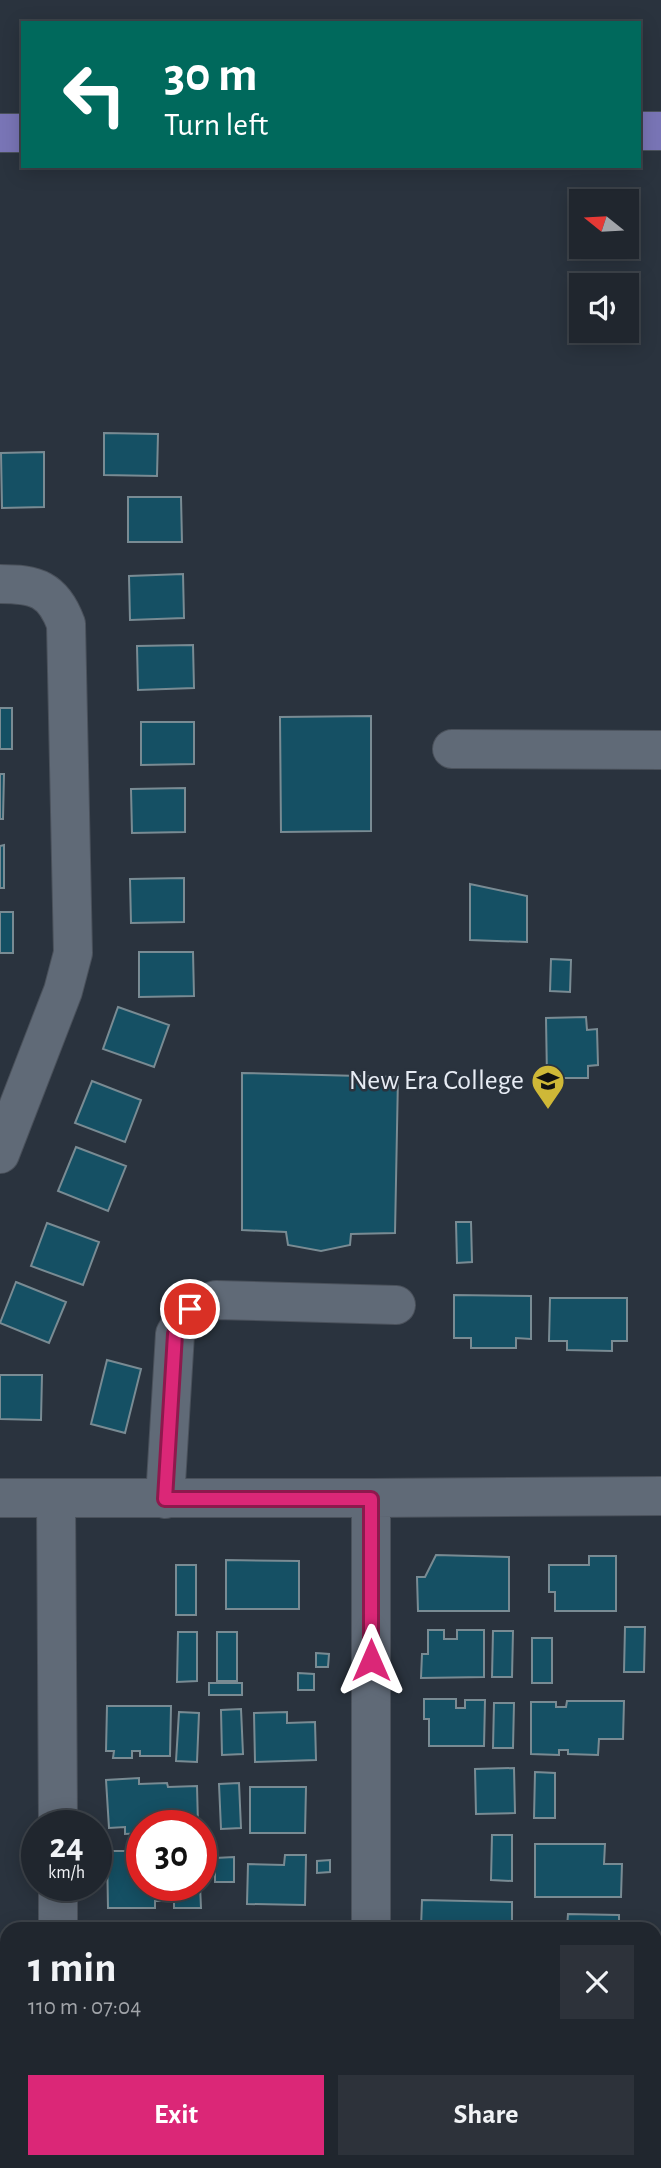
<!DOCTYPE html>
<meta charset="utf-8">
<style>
body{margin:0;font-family:"Alegreya Sans",sans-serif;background:#2d323a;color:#f1f3f6;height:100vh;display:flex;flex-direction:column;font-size:26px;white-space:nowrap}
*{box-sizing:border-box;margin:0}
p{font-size:23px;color:#a2a5aa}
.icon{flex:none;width:38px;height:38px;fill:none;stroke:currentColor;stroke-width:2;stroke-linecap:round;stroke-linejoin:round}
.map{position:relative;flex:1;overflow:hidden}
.drawer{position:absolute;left:0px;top:1922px;width:662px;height:247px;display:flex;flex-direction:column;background:#20262e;border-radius:21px 21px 0 0;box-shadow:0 4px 18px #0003,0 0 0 2px #3d434a}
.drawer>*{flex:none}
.guide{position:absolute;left:21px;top:21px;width:620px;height:147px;border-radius:0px;box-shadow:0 4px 18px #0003,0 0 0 2px #3d434a;background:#00695c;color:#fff;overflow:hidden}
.needle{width:46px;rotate:288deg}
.tools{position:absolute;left:569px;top:189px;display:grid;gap:14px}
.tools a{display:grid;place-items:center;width:70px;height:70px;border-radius:0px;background:#20262e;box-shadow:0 4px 18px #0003,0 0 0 2px #3d434a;font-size:35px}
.speed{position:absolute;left:21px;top:1810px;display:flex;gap:14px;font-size:35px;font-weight:700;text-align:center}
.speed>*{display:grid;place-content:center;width:91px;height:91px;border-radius:50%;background:#20262e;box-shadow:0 4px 18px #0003,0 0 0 2px #3d434a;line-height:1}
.speed small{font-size:18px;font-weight:400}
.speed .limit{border:10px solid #d22;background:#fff;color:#111}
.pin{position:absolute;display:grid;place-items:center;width:60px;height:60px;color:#fff;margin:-30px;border:4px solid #fff;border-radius:50%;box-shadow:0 2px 7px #0007}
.me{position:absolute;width:77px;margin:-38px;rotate:0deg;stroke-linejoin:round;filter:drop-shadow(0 0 5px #0008)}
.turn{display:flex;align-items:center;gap:24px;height:147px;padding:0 28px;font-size:32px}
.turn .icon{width:91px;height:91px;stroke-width:2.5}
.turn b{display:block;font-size:49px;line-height:60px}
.round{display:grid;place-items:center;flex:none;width:74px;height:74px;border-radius:0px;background:#2d323a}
.head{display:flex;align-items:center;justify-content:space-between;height:119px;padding:0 28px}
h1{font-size:42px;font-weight:600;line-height:52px}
.primary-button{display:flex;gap:14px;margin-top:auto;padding:14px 28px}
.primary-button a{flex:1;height:80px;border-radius:0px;background:#db2777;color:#fff;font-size:28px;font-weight:600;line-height:80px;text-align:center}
.primary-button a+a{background:#2d323a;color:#f1f3f6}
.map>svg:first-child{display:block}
</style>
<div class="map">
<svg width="661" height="2168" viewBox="0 0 661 2168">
<rect width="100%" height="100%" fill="#2a333e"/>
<path fill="#155064" stroke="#798b93" stroke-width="2" d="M104,433L158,434L157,476L104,475Z
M44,452V507L2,508L1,453Z
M128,497H181L182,542H128Z
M183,574L184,618L130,620L129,576Z
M193,645L194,688L138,690L137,646Z
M0,708H12V749H0Z
M371,716V831L281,832L280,717Z
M141,722H194V764L141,765Z
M0,774H4L3,819H0Z
M185,788V832L132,833L131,789Z
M4,845V888H0V846Z
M184,878V922L131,923L130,879Z
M470,884L527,896V942L470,940Z
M0,912H13V953H0Z
M139,952H193L194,996L139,997Z
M551,959L571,960L570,992L550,991Z
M118,1007L169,1025L154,1067L103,1049Z
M586,1017L587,1030L597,1029L598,1065L588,1066V1078H547L546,1018Z
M242,1073L398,1077L395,1233L351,1234L350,1245L321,1251L288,1245L286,1232L242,1230Z
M92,1081L141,1100L125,1142L75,1123Z
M76,1147L126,1166L108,1211L58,1191Z
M456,1222H471L472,1262L457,1263Z
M47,1223L99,1242L83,1285L31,1266Z
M16,1282L66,1302L49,1343L0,1323Z
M454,1295L531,1296V1339L516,1338V1348H471V1338H454Z
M550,1298H627V1341H612V1351L567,1350V1341H549Z
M107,1360L141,1369L125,1433L91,1424Z
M0,1375H42L41,1420L0,1419Z
M436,1555L509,1557V1611H418L417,1577H425Z
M589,1556H616V1611H555V1592H549V1565H589Z
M226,1560L299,1561V1609H226Z
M176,1565H196V1615H176Z
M625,1627H645L644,1672H624Z
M428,1630H444V1639H457V1630H484V1677L421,1678L422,1654H428Z
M493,1631H513L512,1677H492Z
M178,1632H197V1681L177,1682Z
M217,1632H237V1681H217Z
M532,1638H552V1683H532Z
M316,1653L329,1654L328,1667H316Z
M298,1673L314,1674V1690H298Z
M209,1683H242V1695H209Z
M424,1699H456V1708H465V1700H485L484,1746H429V1719H424Z
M567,1701H624L623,1739H599L598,1755L568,1754V1750H559V1755L531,1754V1702H556V1707H566Z
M494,1703H514L513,1748H493Z
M107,1706H171L170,1756H140V1751H132V1758H113L114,1751H106Z
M241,1709L243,1754L222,1755L221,1710Z
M179,1712L199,1713L197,1762L176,1761Z
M287,1712V1723L315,1722L316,1760L255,1762L254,1713Z
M514,1768L515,1813L476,1814L475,1769Z
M535,1772L555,1773V1818H534Z
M139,1778V1784L167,1783L168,1787L197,1786L198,1825H142V1833L125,1834V1827L109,1828L106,1780Z
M239,1783L241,1828L221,1829L219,1784Z
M250,1787H306L305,1833H250Z
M492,1835H512V1881L491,1880Z
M535,1844H605L604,1864H622L621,1897H535Z
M107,1851H142V1885H200L201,1908H174V1901H155V1908H108Z
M285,1855H306L305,1905L247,1904L248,1864L284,1865Z
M234,1857V1882H215V1858Z
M330,1860V1872L317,1873V1861Z
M422,1900L512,1902V1928H421Z
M568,1914L619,1915V1928H567Z
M196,2161H219L216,2168H193Z
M494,2161H515L513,2168H492Z"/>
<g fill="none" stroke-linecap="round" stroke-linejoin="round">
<defs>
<path id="minor" d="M0,584C36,584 53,589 66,624L73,953L63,991L0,1154
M452,749L661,750
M0,1498H371L661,1496
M371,1498V1928
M56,1499L58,1825
M165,1499L175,1334L190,1309L216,1300L396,1305
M58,1885V1928
M16,2168L19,2161
M341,2168L343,2161"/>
<path id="major" d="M639,131H661
M0,133H23"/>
</defs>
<use href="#minor" stroke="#4a515b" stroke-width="40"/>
<use href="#major" stroke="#4a515b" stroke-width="40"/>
<use href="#minor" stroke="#606a77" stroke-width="38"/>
<use href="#major" stroke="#7975b6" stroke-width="38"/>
</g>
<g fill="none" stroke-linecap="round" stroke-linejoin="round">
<defs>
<path id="route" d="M190,1309L175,1334L165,1499H371V1660"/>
</defs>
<use href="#route" stroke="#8e194d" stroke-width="18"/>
<use href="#route" stroke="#db2777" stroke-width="12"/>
</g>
<defs>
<symbol id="university-pin" viewBox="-11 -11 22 30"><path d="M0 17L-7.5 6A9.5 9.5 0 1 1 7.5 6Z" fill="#cfb837" stroke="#2a333e"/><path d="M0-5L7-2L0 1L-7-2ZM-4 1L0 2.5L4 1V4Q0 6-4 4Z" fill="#111"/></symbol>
</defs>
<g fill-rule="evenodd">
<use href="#university-pin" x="529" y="1062" width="38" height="52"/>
</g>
<g text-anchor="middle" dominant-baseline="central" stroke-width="5" stroke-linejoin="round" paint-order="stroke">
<g font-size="28" fill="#e7ecf4" stroke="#2a333e" text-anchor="end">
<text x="524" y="1081">New Era College</text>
</g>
</g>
</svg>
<div class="tools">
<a><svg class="needle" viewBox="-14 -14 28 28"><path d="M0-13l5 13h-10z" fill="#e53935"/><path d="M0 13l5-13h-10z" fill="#a2a5aa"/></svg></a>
<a><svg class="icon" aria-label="sound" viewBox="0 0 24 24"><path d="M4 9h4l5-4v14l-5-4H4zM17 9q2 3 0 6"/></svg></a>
</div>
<div class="speed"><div>24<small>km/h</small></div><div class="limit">30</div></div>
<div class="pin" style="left:190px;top:1309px;background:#d93025"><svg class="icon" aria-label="arrive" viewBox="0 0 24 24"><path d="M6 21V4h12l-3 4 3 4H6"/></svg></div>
<svg class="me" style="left:371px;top:1660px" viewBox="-20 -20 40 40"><path d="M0-17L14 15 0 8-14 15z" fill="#db2777" stroke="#fff" stroke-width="4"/></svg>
<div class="guide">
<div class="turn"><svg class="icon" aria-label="left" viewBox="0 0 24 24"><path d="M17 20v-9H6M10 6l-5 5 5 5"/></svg><div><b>30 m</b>Turn left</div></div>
</div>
<section class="drawer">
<div class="head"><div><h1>1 min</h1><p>110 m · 07:04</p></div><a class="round"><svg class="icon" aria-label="close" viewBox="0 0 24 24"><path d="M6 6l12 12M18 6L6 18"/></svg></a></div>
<div class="primary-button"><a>Exit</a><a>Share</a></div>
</section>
</div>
